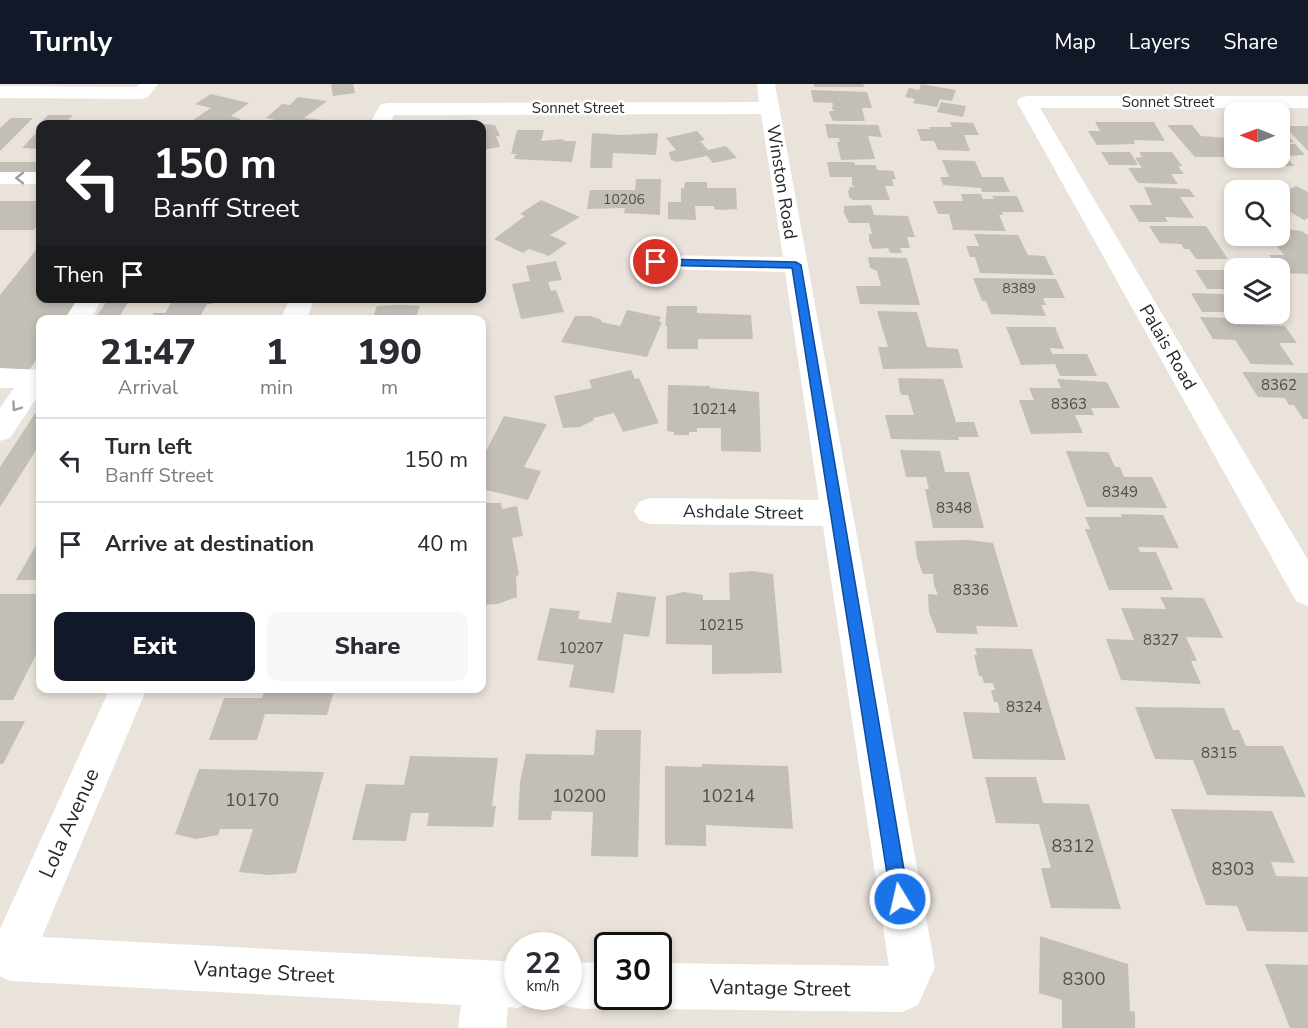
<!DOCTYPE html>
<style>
body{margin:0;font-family:"Nunito Sans",sans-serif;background:#f7f7f7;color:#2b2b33;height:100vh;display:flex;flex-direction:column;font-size:22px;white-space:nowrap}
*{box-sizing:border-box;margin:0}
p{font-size:20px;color:#7c7c81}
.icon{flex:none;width:33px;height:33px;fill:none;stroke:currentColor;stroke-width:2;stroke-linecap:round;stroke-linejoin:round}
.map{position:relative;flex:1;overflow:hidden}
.side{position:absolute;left:36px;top:231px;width:450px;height:378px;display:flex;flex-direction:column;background:#fff;border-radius:12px;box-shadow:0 3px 9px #0003}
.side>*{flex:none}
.guide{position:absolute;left:36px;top:36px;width:450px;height:183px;border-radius:12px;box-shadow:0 3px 9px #0003;background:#202124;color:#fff;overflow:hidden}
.needle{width:39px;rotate:271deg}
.buttons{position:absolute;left:1224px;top:18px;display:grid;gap:12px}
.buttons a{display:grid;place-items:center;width:66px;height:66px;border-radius:12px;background:#fff;box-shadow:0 3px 9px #0003;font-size:30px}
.speed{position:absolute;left:504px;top:848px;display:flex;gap:12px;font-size:30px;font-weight:700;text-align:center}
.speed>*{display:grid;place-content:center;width:78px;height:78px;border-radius:50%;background:#fff;box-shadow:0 3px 9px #0003;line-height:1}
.speed small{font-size:15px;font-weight:400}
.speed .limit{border:3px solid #111;border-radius:9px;background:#fff;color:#111}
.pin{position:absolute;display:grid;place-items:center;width:51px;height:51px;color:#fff;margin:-26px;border:3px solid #fff;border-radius:50%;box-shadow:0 2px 6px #0007}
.me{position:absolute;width:66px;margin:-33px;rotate:351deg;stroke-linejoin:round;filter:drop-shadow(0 0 4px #0008)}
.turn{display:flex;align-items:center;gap:21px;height:126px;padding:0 18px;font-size:27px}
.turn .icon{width:78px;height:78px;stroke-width:2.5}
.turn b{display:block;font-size:42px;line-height:51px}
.then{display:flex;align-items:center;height:57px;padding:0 18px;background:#0003;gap:12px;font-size:22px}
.eta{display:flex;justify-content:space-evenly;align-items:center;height:102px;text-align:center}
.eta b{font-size:36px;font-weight:800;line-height:42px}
.primary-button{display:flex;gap:12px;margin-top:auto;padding:12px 18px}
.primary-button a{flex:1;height:69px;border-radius:12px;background:#111827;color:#fff;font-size:24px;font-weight:800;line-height:69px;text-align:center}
.primary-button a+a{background:#f7f7f7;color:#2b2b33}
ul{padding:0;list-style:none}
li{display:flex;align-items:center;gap:18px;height:84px;padding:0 18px;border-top:2px solid #e1e1e2}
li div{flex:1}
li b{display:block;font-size:22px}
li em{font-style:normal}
header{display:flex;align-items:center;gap:36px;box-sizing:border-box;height:84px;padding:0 30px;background:#111827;color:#fff}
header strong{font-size:28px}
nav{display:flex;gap:33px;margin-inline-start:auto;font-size:21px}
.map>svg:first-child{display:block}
</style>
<header>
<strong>Turnly</strong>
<nav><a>Map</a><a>Layers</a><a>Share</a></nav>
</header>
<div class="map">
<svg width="1308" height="944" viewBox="0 0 1308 944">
<rect width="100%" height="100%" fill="#eae3db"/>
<path fill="#c3beb6" d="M331,0H353L355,9L333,12Z
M814,0H863L864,3H814Z
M921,0L956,6L952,17L940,15L937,23L913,19L915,15L905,13L909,4L919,6Z
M811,6L867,8L872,24H862L865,37H833L829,29L830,27H835L832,25L833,19L813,18Z
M211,10L249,19L231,32L241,35L233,40H201L190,38L211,24L195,20Z
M298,13L327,17L304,34L323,36L319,40H291L292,39L266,34L282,20L290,21Z
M941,18L966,22L963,33L937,28Z
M48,31H73L64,40H40V44H35Z
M11,34H33L0,67V44Z
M950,38L973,39L979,51H964L970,67L938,66L934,57H921L917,45H930L929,43H952Z
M1095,38H1154L1165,57L1134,56L1135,60L1097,61L1088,47H1100Z
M482,40L495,41L500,52H496L500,63L482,66Z
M825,40L878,41L882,53L868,52L875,75L841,76L837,58H840L839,54H828Z
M1167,41H1192L1201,52L1228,54L1234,61V73H1195Z
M1284,42H1308V67L1294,52Z
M1280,44L1294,58H1283L1284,60H1295L1305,71L1286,72L1294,82H1275L1268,74H1280Z
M40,45V65L22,64Z
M517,46H544L541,57L564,55L563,57H576L572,78L514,75L516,70H511Z
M697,47L705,56L700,57L708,66L726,62L737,74L713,79L707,72L677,78L671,76L669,68L676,66L666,54Z
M592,49L622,51L658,49L656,71L613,69L612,84H590Z
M1101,68H1130L1138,81H1109Z
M1139,68H1172L1182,82H1178L1184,90H1171L1178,100L1138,99L1128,84H1142L1135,74L1142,73Z
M942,76L975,77L982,93H1003L1010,108H982L981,104L943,101L940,93H949Z
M0,78H40V90L0,89Z
M827,78H854L855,81H876L877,86L893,87L896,95H892L894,102H885L890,116H853L849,113L848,106H850L849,103H855L852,101V93H830Z
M636,95H661L660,131L624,129L625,124L587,125L590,106H635Z
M685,98H707V104H736L737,125L721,126L714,125V122H695L696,136L668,135V118H681V104H684Z
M1296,102L1308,108V134L1304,136L1280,122V109Z
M1144,103L1189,105L1195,113H1180L1194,134L1165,133L1168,138H1139L1129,121H1152Z
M961,110H981L983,115H994L992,112H1017L1024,128H1002L1003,131H999L1006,147L953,146L949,130H938L933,117H963Z
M541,116L580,133L550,151L567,159L549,172L529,165L523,169L494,155L525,132L520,130Z
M0,117H40V138L34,146H0Z
M871,121L874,131L908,132L915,153H907L910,164H900L902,169H890L888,164L873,165L869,157V150H872L869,139H849L844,129V122Z
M1149,142H1206L1228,175H1196L1189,165H1184L1181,160L1160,159Z
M1280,144L1301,147L1308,151V190L1283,189L1269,171H1284L1271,155H1276L1274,152H1280Z
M974,150L1018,151L1028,171L1045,172L1054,191L980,189L975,173H970L966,162H979Z
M40,161V214H80L65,236H40V270L30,285H0V211Z
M868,173L907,174L920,221L860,220L856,202H881L877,187L870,184Z
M556,177L562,196L548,198L551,207L556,206L564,228L521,235L512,200L530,197L526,182Z
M1195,186H1234V221L1223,205H1207Z
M973,194L1056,195L1065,214H1043L1046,221H1041L1046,232L991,230L986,217H982Z
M1191,209L1223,210L1234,228H1202Z
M109,214H131L117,236H94Z
M174,214H216L212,220H207L198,236H150L154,229H165Z
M401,221L420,222L416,233L434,234V236H372L377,222Z
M667,222H697V229L751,231L753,255H698V265H667V242H665Z
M627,226L661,233L659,238H662L647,273L561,258L575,232H590L602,236L601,238L620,242Z
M877,227L917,228L927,263L958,265L963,284L883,285L878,263H888Z
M1200,233L1232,234L1236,240L1285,242L1297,259H1279L1294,281L1251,280L1235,256L1213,255Z
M1006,243H1055L1064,265L1050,264L1052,270H1087L1097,292H1060L1055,280L1021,281Z
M631,286L635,295L639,294L659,339L623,348L614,329L593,334L594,336L580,343L563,344L554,312L592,304L589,296Z
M1242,288L1308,289V335H1303L1294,321H1289L1285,314L1258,313Z
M898,294L943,295L956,338H974L979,353H958L959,356L891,355L885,331H914L908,311H902L900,308Z
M1057,295L1107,298L1120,324H1091L1094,331H1075L1083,349L1031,350L1019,316H1034L1029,304H1061Z
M668,301L710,302V304L759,308L761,368L721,367V344H697V348H689V351H674V348L667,347Z
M40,322V360L0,423V383Z
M504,332L547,340L524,383L541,387L528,416L482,405V375Z
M900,366L940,367L945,388H969L984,444H933L925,405H929L926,393H906Z
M1066,367L1108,368L1115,383H1120L1124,393H1152L1167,424L1087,423Z
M482,419H501L502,425L517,422L523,452L512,454L519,491L516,492L517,513L497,520L482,521Z
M1121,430L1163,431L1179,464L1138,463L1140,468H1156L1173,506H1109L1085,445H1090L1085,433H1122Z
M40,454V496H16Z
M968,456L993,459L1018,543L976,542L978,550L937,549L929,528L928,510L938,511L934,501L933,490H923L917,474L915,457Z
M752,487L773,490L782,589L712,590V561L666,560V512L684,508L703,511V516H730L729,489Z
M617,508L656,513L649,553L624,550L614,609L569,603L574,581L537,576L550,524L580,527L578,535L611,539Z
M0,510H40V563L13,616H0Z
M1160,513L1204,514L1223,554L1186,553L1197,577H1191L1201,600L1121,596L1106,555L1134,556L1121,524L1166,525Z
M975,564L1032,565L1066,676L973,675L963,628L1000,629L998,618H994L991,606H995L993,599H984L982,592H979L974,571H977Z
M265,604H335L327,631L265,630L257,656H209L224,614H262Z
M1135,623L1224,624L1233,646H1239L1246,662H1283L1306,713L1207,711L1193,676L1155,675Z
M0,637H25L3,680H0Z
M596,646H641L638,773L591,772L593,728L552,727L551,736H518L520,698L526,670L594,671Z
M410,672L498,674L492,722H496L493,743L427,742L429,729H411L406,757L352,756L366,700L404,701Z
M702,680L788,682L793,745L706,741V762L665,761V682L702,683Z
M199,685L324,688L296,789L269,791L239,788L253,745H220L218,751L196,755L175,750Z
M985,693H1036L1043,719L1089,720L1121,825L1051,824L1041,784H1051L1039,740L996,739Z
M1171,725L1272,727L1295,779L1271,778L1276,792L1308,793V848L1247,847L1237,822L1206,821Z
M1040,852L1128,880L1130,927L1135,928V944H1062V916L1039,909Z
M1265,880L1308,881V944H1290Z"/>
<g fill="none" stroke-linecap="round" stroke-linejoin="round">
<path fill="#fff" fill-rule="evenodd" d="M139,0H158L148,13L141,15L0,14V2L136,3Z
M757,0H775L935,883L918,921L902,928L658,925L642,918L639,912H658V879L889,882L823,442L650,440L639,436L634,427L639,418L650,414L819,416L785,188L656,185L647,183L644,178L647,173L656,171L783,173L761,30L394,31L390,40H370L380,21L387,19L759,18Z
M1027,12H1308V24H1040L1308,476V522L1296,517L1017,18L1020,14Z
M0,88H40V100H0Z
M78,214H103L90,236H64Z
M290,214H315L306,236H280Z
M0,284L40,286V309L10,354L0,357V324L14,304H0Z
M110,604H147L42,853L518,878V912H536L534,917L518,924L508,923L506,944H458L461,921L10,897L0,892V845Z
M568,878L608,879V912H627L624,918C601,928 575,927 552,917L550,912H568Z"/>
</g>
<defs><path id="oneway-chevron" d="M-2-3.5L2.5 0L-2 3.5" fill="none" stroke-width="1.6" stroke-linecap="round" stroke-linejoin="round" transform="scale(1.5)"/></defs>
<g stroke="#9f9f9f">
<use href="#oneway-chevron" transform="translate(20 94) rotate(-180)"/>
<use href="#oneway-chevron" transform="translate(16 323) rotate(125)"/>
</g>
<path fill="#1a73e8" stroke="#114b97" stroke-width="1.5" d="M656,175L796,178L801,181L909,815L907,821L900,824L894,821L891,815L792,184L653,181L651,178Z"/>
<g text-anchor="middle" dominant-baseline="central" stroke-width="5" stroke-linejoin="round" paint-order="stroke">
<g font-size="14" fill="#504e4c">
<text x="624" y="115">10206</text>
<text x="1019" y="204">8389</text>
</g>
<g font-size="15" fill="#292929" stroke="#fff">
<text x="1168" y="18">Sonnet Street</text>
<text x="578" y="24">Sonnet Street</text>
</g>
<g font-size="15" fill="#504e4c">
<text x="1279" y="301">8362</text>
<text x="1069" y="320">8363</text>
<text x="714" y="325">10214</text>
<text x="1120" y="408">8349</text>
<text x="954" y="424">8348</text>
<text x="971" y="506">8336</text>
<text x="721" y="541">10215</text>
<text x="1161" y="556">8327</text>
<text x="581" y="564">10207</text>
<text x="1024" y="623">8324</text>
<text x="1219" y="669">8315</text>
</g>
<g font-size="18" fill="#292929" stroke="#fff">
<text transform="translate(782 98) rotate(81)">Winston Road</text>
<text transform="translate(1168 263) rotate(60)">Palais Road</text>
<text transform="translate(743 428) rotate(1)">Ashdale Street</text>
</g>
<g font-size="18" fill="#504e4c">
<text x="579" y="712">10200</text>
<text x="728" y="712">10214</text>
<text x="252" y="716">10170</text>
<text x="1073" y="762">8312</text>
<text x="1233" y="785">8303</text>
<text x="1084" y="895">8300</text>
</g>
<g font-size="21" fill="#292929" stroke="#fff">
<text transform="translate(69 739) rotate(-66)">Lola Avenue</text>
<text transform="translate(264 888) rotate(3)">Vantage Street</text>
<text transform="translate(780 904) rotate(1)">Vantage Street</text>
</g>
</g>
</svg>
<div class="buttons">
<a><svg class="needle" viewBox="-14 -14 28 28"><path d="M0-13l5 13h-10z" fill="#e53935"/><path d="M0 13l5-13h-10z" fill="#7c7c81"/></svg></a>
<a><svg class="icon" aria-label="search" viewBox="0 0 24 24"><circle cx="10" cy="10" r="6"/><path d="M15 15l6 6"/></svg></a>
<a><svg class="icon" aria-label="layers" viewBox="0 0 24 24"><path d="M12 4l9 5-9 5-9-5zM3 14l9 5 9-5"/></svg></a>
</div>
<div class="speed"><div>22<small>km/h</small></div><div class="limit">30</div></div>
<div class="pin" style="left:656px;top:178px;background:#d93025"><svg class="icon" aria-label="arrive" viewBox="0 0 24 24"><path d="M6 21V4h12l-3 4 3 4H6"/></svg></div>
<svg class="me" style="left:900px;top:815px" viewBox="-20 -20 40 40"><circle r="17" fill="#1a73e8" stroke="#fff" stroke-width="3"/><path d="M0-11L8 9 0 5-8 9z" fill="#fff"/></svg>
<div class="guide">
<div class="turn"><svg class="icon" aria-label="left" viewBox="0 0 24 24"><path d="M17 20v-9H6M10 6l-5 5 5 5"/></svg><div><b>150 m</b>Banff Street</div></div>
<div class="then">Then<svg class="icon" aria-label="arrive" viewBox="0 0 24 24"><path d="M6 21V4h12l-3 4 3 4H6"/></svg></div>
</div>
<section class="side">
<div class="eta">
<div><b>21:47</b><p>Arrival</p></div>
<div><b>1</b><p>min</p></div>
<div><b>190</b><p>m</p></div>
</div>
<ul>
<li><svg class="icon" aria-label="left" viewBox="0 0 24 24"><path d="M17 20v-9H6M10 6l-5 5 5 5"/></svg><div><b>Turn left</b><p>Banff Street</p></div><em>150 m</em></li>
<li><svg class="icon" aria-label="arrive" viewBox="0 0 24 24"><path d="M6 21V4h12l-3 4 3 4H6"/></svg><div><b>Arrive at destination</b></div><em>40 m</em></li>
</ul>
<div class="primary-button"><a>Exit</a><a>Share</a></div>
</section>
</div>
